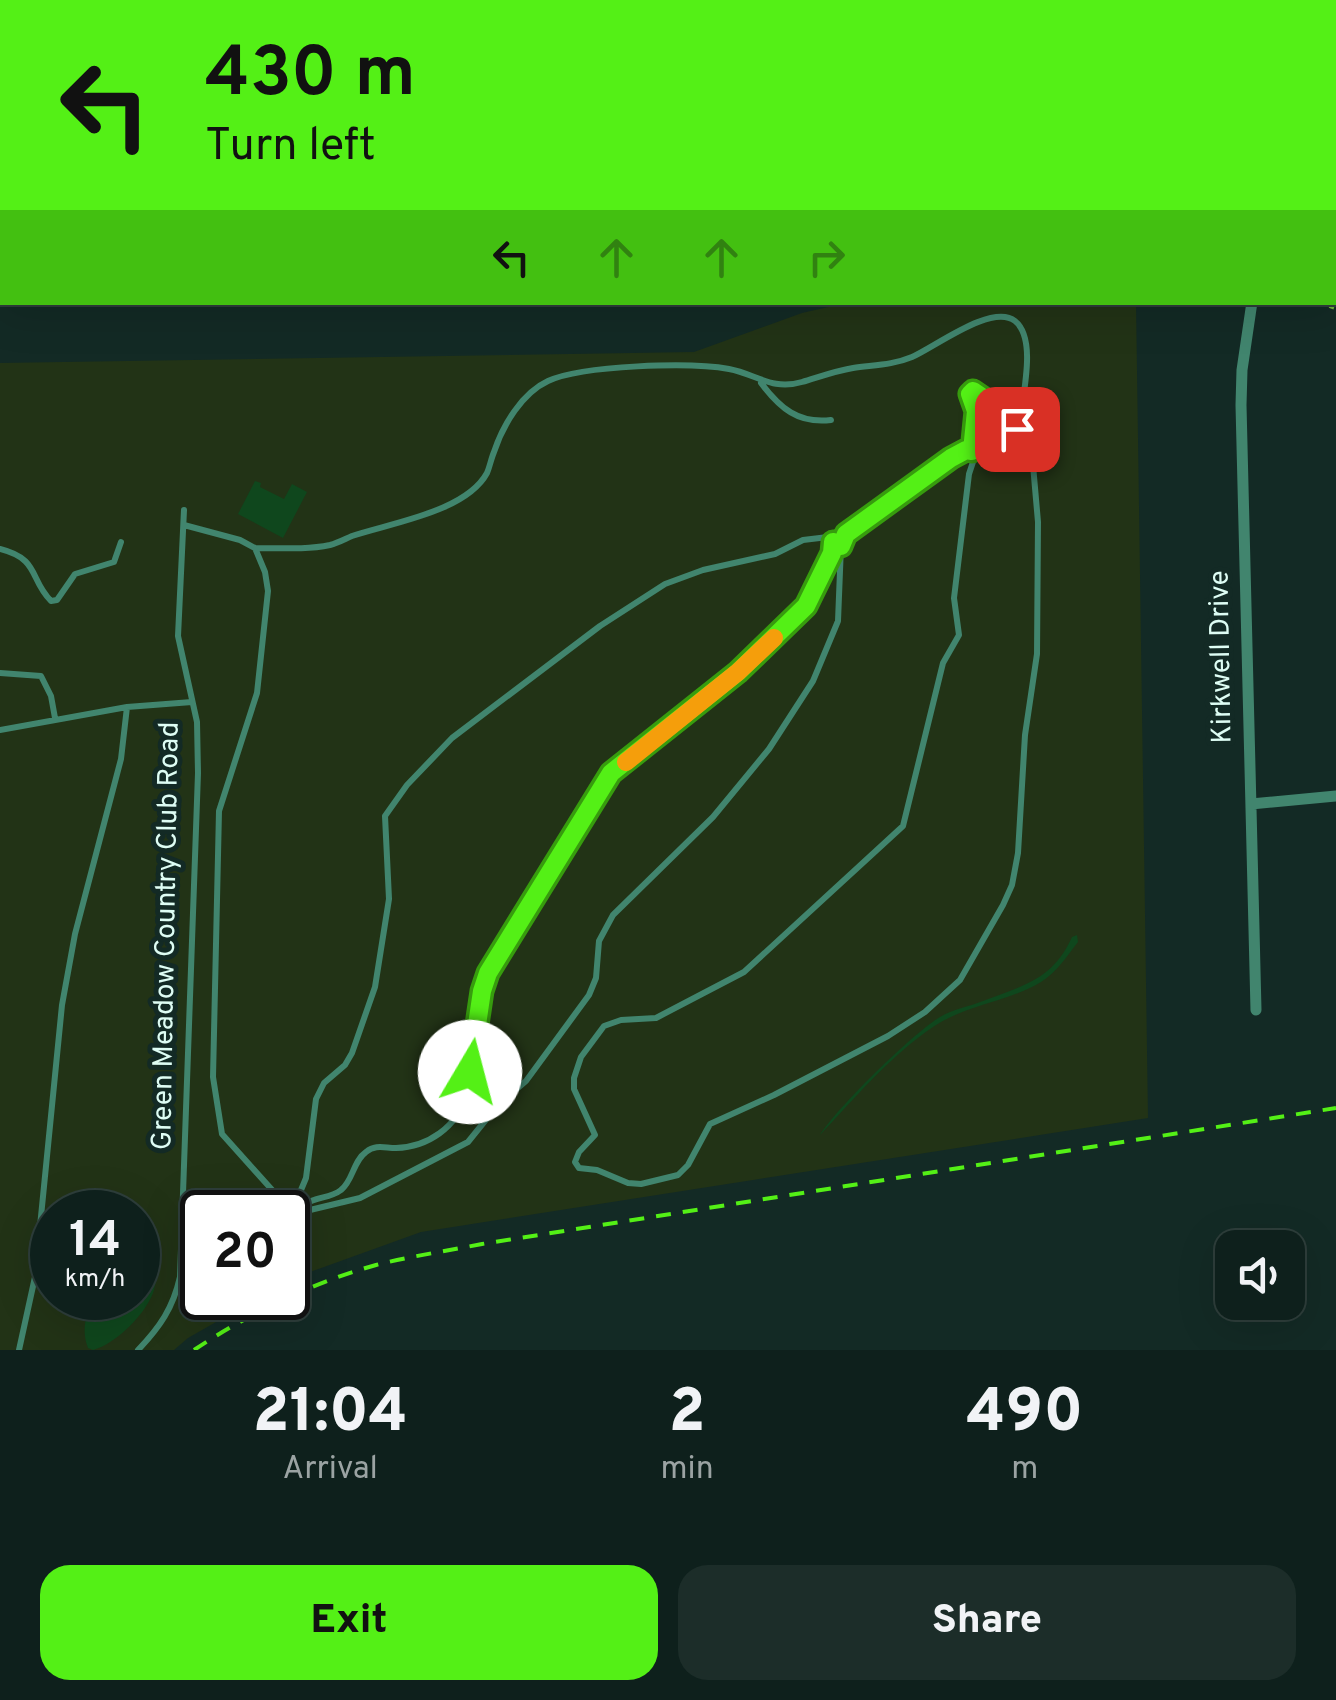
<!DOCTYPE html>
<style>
body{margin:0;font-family:Overpass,sans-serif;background:#1c2d29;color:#f1f3f6;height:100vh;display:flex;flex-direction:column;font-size:38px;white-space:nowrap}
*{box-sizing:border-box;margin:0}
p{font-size:32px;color:#9ba3a3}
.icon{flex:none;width:55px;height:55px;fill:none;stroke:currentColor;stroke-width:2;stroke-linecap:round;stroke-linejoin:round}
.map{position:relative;height:1350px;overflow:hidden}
.side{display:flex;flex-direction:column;background:#0e201c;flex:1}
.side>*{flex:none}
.top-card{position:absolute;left:0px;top:0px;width:1338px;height:305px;box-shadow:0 10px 40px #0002,0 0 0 2px #2e3e3b;background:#54f016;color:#111;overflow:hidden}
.buttons{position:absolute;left:1215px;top:1230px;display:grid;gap:20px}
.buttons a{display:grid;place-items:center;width:90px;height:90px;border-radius:20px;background:#0e201c;box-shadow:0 10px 40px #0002,0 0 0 2px #2e3e3b;font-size:50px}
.speed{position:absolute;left:30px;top:1190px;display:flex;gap:20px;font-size:50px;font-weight:700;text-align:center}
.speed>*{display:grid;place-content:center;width:130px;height:130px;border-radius:50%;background:#0e201c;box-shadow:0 10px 40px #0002,0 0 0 2px #2e3e3b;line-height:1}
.speed small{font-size:25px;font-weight:400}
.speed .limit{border:5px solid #111;border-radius:15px;background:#fff;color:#111}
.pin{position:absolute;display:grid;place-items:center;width:85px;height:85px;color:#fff;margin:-42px;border-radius:20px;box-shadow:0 5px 15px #0006}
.me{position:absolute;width:110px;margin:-55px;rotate:8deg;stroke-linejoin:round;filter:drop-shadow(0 0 8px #0008)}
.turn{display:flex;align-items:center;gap:35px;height:210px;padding:0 40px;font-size:45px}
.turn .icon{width:130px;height:130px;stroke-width:2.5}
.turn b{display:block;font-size:70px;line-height:85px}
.lanes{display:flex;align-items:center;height:95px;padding:0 40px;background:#0003;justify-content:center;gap:50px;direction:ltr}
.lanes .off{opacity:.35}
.eta{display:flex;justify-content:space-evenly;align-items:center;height:170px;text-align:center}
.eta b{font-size:60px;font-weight:800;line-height:70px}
.cta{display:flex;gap:20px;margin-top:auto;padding:20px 40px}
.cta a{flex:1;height:115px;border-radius:30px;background:#54f016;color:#111;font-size:40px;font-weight:800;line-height:115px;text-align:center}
.cta a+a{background:#1c2d29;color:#f1f3f6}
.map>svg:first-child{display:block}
</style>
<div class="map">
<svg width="1336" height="1350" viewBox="0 0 1336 1350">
<rect width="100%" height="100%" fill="#132a25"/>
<path fill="#223316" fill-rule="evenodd" d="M846,303H1136L1148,1118L421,1232L288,1280V1212H202V1298H258L188,1338L174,1350H0V363L694,352L802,313ZM52,1212H138V1298H52Z"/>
<path fill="#0f471d" d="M255,481L261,483L260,487L284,499L292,484L307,492L283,538L238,514Z
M1077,935L1078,942C1067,956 1057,972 1041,982C1008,1002 965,1005 933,1027C890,1056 855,1098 820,1135C837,1108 912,1034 940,1017C953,1009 968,1007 983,1001C1023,985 1052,981 1072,937Z
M138,1223L158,1242C157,1258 158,1275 154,1290C147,1313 116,1344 93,1350L88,1348C81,1330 86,1315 93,1298H138Z"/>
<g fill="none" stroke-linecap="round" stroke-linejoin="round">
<path stroke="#70b539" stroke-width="2.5" stroke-dasharray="5 8" stroke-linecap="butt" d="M1317,302L1336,309"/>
<path stroke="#41856e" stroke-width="6" d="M761,383C780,408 798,424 831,420
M184,525L240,540L255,548L265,572L268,591L257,693L219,811L213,1077L222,1134L283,1202L301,1190L306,1178L316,1099L324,1083L345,1065L352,1053L375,987L389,899L385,816L407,785L452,738L600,626L665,584L703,570L775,554L803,540L828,537L833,543C821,645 650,717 594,798L488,973C474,1012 477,1055 466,1096C457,1127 428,1147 396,1148C384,1148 376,1144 366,1152C353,1161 353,1181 341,1190C331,1198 316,1197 305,1204L310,1210L360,1198L468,1142L497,1106L526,1081L589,995L596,978L599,941L613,915L713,817L769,749L813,681L838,621L841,546L833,543
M841,545L846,534L951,458L966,450L972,451L976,427L975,401L969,398L973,391L1000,410L1026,443L1033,465L1038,522L1037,654L1025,735L1018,853L1012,885L1003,905L960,980L925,1012L888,1036L774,1095L710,1124L688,1165L678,1175L641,1184L628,1183L597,1170L579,1168L575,1162L579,1152L595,1135L574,1089V1078L581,1057L604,1026L621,1020L656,1018L744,972L903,826L943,663L959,635L954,598L969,474L973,462L972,451
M255,548C280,548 306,550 330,545C338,543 345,539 352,536C390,523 466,512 487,473C490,466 491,459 494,452C503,425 522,393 548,381C583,365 691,362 729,369C756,374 772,391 802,382C819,377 835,371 853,368C873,365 893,365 912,357C935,347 992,303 1015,321C1039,340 1020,404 1019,431
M0,549C40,559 29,579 51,601L57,600L75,574L114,562L121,542
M0,673L41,676L51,696L55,718
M0,730L127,707
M284,1203L305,1212L310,1210
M19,1350L35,1277L62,1005L75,934L121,759L127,707L192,702
M138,1350C160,1327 173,1308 180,1277L198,773L197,722L178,636L184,510"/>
<path stroke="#41856e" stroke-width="11" d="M276,0L278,2
M821,0L825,2
M237,2L240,0
M1188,2L1195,0
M1301,2L1302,0
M0,70H2
M0,226L2,225
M1252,302L1242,370L1241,405L1256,1010
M1251,804L1336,796"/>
<path stroke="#54f016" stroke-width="4" stroke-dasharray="15 12" stroke-linecap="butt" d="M194,1350C248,1314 314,1282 376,1265C411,1256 447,1251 482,1244L1336,1108"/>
</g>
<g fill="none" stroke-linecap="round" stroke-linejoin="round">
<defs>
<path id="route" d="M470,1072L482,991L488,973L611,773L738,672L806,606L832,553L833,542L841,546L846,534L951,458L966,450L972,451L976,411L970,394L973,391L995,406L1017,429"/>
</defs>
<use href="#route" stroke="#379c0e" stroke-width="25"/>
<use href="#route" stroke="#54f016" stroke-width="18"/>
<path stroke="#f59e0b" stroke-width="18" d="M626,762L738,672L774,638"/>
</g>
<g text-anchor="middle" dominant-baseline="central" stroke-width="10" stroke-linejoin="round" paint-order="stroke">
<g font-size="28" fill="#defdf4" stroke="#132a25">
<text transform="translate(1222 657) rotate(-91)">Kirkwell Drive</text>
<text transform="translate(167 936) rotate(-89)">Green Meadow Country Club Road</text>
</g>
</g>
</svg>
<div class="buttons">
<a><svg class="icon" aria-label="sound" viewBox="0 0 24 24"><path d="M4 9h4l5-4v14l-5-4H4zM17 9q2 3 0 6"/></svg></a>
</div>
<div class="speed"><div>14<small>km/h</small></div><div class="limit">20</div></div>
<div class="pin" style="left:1017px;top:429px;background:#d93025"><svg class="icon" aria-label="arrive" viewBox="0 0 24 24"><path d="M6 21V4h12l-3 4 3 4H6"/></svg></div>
<svg class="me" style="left:470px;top:1072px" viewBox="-20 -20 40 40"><circle r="19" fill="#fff"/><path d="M0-13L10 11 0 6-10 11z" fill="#54f016"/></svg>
<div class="top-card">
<div class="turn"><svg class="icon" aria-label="left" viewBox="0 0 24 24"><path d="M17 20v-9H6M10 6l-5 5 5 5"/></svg><div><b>430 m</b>Turn left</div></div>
<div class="lanes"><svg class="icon" aria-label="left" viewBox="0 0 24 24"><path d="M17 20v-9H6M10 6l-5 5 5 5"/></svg><svg class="icon off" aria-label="ahead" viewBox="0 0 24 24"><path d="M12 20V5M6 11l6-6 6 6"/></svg><svg class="icon off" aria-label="ahead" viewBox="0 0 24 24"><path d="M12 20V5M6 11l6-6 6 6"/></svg><svg class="icon off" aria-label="right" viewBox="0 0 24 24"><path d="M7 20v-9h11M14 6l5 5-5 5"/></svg></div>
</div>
</div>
<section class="side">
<div class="eta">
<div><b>21:04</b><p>Arrival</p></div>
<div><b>2</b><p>min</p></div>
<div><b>490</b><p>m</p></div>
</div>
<div class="cta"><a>Exit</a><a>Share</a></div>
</section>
